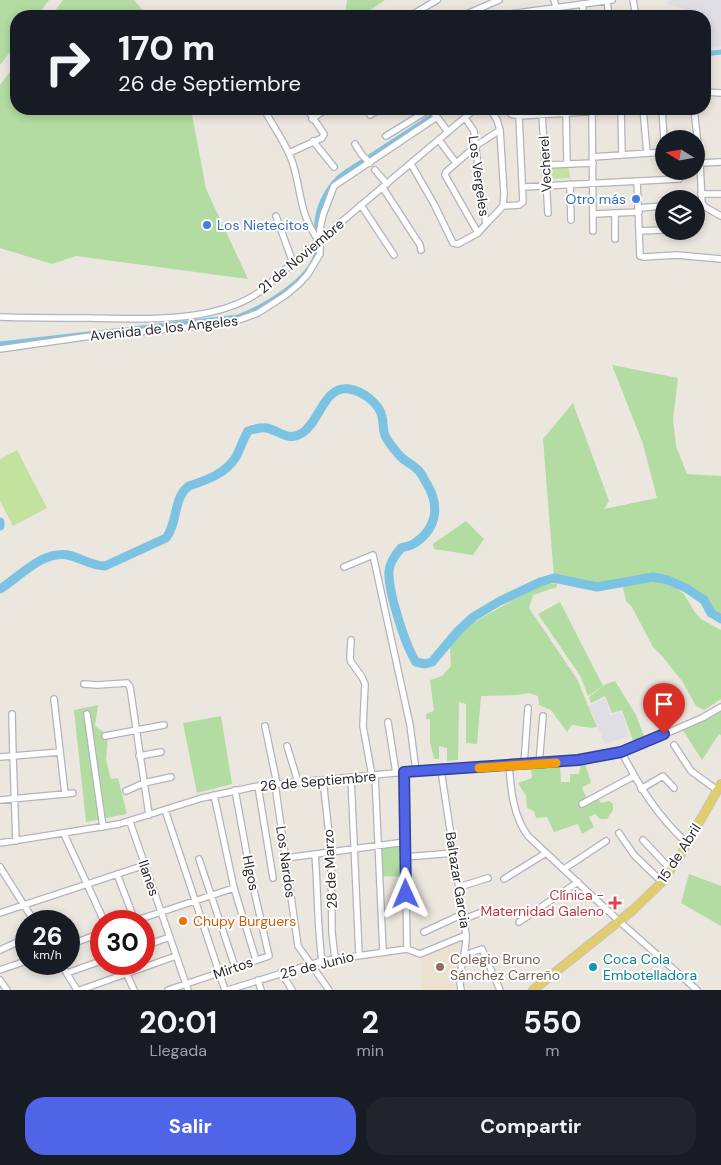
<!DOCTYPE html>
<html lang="es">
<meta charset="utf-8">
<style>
body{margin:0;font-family:"DM Sans",sans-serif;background:#20242c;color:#f1f3f6;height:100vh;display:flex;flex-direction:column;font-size:19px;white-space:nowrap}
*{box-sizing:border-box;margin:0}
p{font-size:16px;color:#9ea1a6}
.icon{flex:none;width:28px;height:28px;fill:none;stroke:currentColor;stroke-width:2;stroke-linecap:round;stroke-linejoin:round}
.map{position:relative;height:990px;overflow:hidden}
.sheet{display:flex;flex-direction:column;background:#171b24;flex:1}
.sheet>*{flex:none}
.top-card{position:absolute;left:10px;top:10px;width:701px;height:105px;border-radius:20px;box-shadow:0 2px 8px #0003;background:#171b24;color:#f1f3f6;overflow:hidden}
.needle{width:32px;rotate:281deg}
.fabs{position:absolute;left:655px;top:130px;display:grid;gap:10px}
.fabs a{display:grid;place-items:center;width:50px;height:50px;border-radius:50%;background:#171b24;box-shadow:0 2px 8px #0003;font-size:25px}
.speed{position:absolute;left:15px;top:910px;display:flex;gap:10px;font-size:25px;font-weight:700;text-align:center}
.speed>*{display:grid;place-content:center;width:65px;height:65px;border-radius:50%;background:#171b24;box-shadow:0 2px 8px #0003;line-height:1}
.speed small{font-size:12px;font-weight:400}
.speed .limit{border:8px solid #d22;background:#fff;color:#111}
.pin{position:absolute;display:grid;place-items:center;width:42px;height:42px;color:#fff;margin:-51px -21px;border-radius:50% 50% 50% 0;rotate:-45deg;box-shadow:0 0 5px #0007}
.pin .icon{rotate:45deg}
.me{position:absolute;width:55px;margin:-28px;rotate:359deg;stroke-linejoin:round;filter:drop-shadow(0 0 4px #0008)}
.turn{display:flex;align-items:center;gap:18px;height:105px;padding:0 25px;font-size:22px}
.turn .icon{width:65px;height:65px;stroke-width:2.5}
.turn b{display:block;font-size:35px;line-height:42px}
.eta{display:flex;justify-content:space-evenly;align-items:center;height:85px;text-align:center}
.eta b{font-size:30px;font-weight:700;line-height:35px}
.cta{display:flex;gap:10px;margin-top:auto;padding:10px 25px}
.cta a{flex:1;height:58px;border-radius:20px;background:#4f64e7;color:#fff;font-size:20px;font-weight:700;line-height:58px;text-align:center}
.cta a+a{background:#20242c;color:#f1f3f6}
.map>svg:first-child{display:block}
</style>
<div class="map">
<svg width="721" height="990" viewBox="0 0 721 990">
<rect width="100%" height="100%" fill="#ebe6de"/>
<path fill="#e0dee4" d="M668,0H721V46L705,48V16H703V14L667,4Z
M605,698L611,715L622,712L629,736L605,744L589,706Z"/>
<path fill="#ebe3d0" d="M464,941L459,962L457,987L449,990H422L421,957Z"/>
<path fill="#b2dca1" d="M0,0H49L37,16H16V44L0,65Z
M63,0H134L148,16H51Z
M347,0H385L361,16H345Z
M16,63V109H191L206,189L248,279L76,256L52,264L0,248V85Z
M512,109H587L513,112Z
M612,365L678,378L673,419L676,446L687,474L721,476V619L711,613L704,600L689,590L668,580L653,577L607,586L578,583L554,578L543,439L573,403L609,501L604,509L657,498L643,444Z
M466,521L484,539L473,555L434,549L433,544Z
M651,580L670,584L684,594L694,611L701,619L721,630V699L704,710L696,706L682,681L663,657L653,647L632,607L626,601L623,588L626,584Z
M557,583V587L533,595L529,608L577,679L597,727C588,729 582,726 572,725L567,732L551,710L539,705L538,696L529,693L517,695L481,696L477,744L466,743V704L459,702L458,760L447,761V748L439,746V759H434L430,742V719H426V714L434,711L430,680L442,676L451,666L450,648L458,636L472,623L539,586Z
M560,602L603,686L588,696L581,677L538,614Z
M615,681L636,715L644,736L633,741L622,710L612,713L605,696L591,703L589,697L606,684Z
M98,705L95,726L108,735L106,760L111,779L118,778L127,814L86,822L74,710Z
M721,706V735L719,734L702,760L680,726Z
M221,716L232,784L197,793L183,723Z
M585,763L591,783L582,787L586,797L595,794L601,803L609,801L613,804V810L607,819H600L595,814L589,817L594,827L582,834L578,824L554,832L547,817L536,818L534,811L527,808L526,796L518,783L532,778L531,768L560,765L561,782H570V774H579L581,764Z
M402,846L404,877L383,876L381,848Z
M689,874L721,886V926L681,903Z"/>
<path fill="#c2e29d" d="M568,164L570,178L549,179V166Z
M17,450L47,508L13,526L0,501V459Z"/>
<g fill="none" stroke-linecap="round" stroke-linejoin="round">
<path stroke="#7cc2e2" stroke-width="5" d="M705,54L721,52
M317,237C314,213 326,185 346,172L443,109
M0,344L238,317C262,308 320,276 317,245"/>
<path stroke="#7cc2e2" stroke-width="9" d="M0,522V526
M0,589C21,576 41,551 68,555C81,558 92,566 105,566L166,538C178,523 173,497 189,486C207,480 225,474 236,457C240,449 243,440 248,431C254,429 260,427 267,428C280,431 288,442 302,433C320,422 324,385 349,389C363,391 380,404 382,417C384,424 382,433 387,439C388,442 399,455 401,457C406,462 414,465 419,471C422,474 424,480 427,484C440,506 437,528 415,543C410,547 406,546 401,548C395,555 389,563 389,572C388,591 405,645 416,662L425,664L432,662L458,631L473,617L500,601L540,582L554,578L597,587L653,577L668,580L686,588L704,600L711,613L721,619"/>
<defs>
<path id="minor" d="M554,0L556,7
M633,0L636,16
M607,1L609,16
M582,4L584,16
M422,9L427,16
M410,16L437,0
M462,16L499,0
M496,16L612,0
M705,92L721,93
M264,109C273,127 287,144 293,164C302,194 299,214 319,241
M431,109L448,132
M490,109L497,120L500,130L504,194L503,206
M510,109L511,114L519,116L634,109
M592,109L593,231
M621,109L622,155
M643,109L647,153
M662,109L664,140
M694,109L700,163L702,203L705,207L721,216
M566,113L567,163
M542,114L548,213
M370,115L380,109
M312,119L326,109
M386,136L430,109
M439,140L456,163
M313,141L334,167
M355,144L362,155L370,163
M289,153L322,138L324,134L307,109
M593,157L664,152
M700,163L721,162
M411,164L434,204L453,243L458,244L478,233L486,224L480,185L474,131L465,118
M546,165L593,163
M375,170L387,184
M637,181L640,256L644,257L677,255L721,259
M570,184L571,220
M523,187L679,179
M383,188L420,245L421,250
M701,194H721
M361,205L394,255
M638,208L664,206
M615,213V239
M593,214L639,212
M276,216L293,263
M486,224L503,206L519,205L523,202L519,116
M639,231L664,230
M478,233L445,175L446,172L477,145L500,130
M0,317C29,318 58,318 88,318C145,319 234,325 275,278L475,109
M0,349L84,337L221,324L236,321L258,313L286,295L299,284L308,274L320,254V229L323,215L334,186L437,117
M344,567L373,555L410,725L416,771
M351,640L350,658L351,662L362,677L365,684L363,726L372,776
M84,684L97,685L127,683L130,687L149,815
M12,714L13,756L60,752
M87,714L103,827
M388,722L396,773
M265,726L277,784
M105,736L164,725
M674,745L691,771L717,790
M287,746L298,782
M621,751C639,786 658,817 687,843
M139,756L161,752
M0,757L13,756L16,841
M539,764L543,716
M524,765L528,708
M509,766C511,790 513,816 528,836L619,921L697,990
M441,770L466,935C467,954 457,971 461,990
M404,772L407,949
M375,775L383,951
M351,778L359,954
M323,780L331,852L332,933L335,958
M275,784L298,946L329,990
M258,786L273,878
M641,789L663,776L674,788
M126,791L144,783L171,777
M65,794L73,793
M214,795L234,888L256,960
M0,800L65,794L54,699
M582,804L634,776
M165,810L225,990
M130,822L188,990
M619,833L634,855L662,882
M64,834L104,921
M643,840L671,870
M0,843L119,824L202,798L258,786L416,771L559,763L594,758L635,747L702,718L721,707
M315,854C318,890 317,925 322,961
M405,857L454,853
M286,858L405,842
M199,859L235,967
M0,867L34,921
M564,869L606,841
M117,874L135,921
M504,879L546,853
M459,887L488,878
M0,913L145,865
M464,919L487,910
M134,921L234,888
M519,922L578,882
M424,932L463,914
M69,945L101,933
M144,946L170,937
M0,950L22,940
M465,955L482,949L500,990
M61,964L77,990
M122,964L134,990
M0,970L26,961
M281,972L292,990
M67,973L101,961
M0,980L7,990
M258,980L261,990
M80,990L176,956
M168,990L269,956L251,877L235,790
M228,990L322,961L407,949L420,954L466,935"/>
<path id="major" d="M533,990L633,910L662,882L681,854L721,784"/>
</defs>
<use href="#minor" stroke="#b2b4bd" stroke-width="8"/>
<use href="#major" stroke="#c4c4c4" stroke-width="10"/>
<use href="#minor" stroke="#fff" stroke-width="5.5"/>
<use href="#major" stroke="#e2cd6c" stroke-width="8"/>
</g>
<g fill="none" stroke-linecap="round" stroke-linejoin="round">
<defs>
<path id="route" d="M406,894L404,772L578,760L621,752L664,734"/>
</defs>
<use href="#route" stroke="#334196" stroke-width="12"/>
<use href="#route" stroke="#4f64e7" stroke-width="9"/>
<path stroke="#f59e0b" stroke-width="9" d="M479,768L556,763"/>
</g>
<g fill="#3f7fe0" stroke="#fff" stroke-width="2">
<circle cx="636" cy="199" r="5"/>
<circle cx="207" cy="225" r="5"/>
</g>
<path fill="#e0444e" stroke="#fff" stroke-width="2" d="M612.5 895.5h5v5h5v5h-5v5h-5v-5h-5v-5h5z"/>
<circle fill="#e8710a" stroke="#fff" stroke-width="2" cx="183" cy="921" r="5"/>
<circle fill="#8d6e63" stroke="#fff" stroke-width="2" cx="440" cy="967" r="5"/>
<circle fill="#0f9aa8" stroke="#fff" stroke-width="2" cx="593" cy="967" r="5"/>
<g text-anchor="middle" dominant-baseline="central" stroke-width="4" stroke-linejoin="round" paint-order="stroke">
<g font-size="14" fill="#2b2b2b" stroke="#fff">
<text transform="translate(545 164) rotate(-93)">Vecherel</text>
<text transform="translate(479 176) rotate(82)">Los Vergeles</text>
<text transform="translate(301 256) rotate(-40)">21 de Noviembre</text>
<text transform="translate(164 328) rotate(-6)">Avenida de los Angeles</text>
<text transform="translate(318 781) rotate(-5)">26 de Septiembre</text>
<text transform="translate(679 853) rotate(-57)">15 de Abril</text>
<text transform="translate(286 862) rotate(82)">Los Nardos</text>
<text transform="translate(330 869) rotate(-93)">28 de Marzo</text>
<text transform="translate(251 873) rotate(78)">HIgos</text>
<text transform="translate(149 878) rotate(71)">Ilanes</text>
<text transform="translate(458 880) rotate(81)">Baltazar Garcia</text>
<text transform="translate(317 965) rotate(-14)">25 de Junio</text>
<text transform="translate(233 968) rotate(-19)">Mirtos</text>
</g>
<g font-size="14" fill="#366cbe" stroke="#fff" text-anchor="end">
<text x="626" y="199">Otro más</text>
<text x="217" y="225" text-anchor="start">Los Nietecitos</text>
</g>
<g font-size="14" fill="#be3a42" stroke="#fff" text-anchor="end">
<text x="604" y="895">Clínica -<tspan x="604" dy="16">Maternidad Galeno</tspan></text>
</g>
<g font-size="14" fill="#c56008" stroke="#fff" text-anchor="start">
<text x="193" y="921">Chupy Burguers</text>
</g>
<g font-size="14" fill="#785e54" stroke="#fff" text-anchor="start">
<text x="450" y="959">Colegio Bruno<tspan x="450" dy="16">Sánchez Carreño</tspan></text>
</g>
<g font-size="14" fill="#0d838f" stroke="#fff" text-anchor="start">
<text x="603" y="959">Coca Cola<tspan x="603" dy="16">Embotelladora</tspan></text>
</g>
</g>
</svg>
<div class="fabs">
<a><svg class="needle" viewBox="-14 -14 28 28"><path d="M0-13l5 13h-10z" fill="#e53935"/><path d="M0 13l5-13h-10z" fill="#9ea1a6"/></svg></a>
<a><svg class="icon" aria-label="layers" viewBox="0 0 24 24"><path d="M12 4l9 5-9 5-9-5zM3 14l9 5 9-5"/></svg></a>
</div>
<div class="speed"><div>26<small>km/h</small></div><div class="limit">30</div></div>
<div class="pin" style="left:664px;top:734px;background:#d93025"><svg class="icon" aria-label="arrive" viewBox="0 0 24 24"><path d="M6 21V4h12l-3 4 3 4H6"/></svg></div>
<svg class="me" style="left:406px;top:894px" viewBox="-20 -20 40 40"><path d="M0-17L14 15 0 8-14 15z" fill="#4f64e7" stroke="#fff" stroke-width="4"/></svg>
<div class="top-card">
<div class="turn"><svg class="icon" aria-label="right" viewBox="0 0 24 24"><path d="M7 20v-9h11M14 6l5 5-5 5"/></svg><div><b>170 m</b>26 de Septiembre</div></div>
</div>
</div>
<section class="sheet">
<div class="eta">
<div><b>20:01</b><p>Llegada</p></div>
<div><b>2</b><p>min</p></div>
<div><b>550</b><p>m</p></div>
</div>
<div class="cta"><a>Salir</a><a>Compartir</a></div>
</section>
